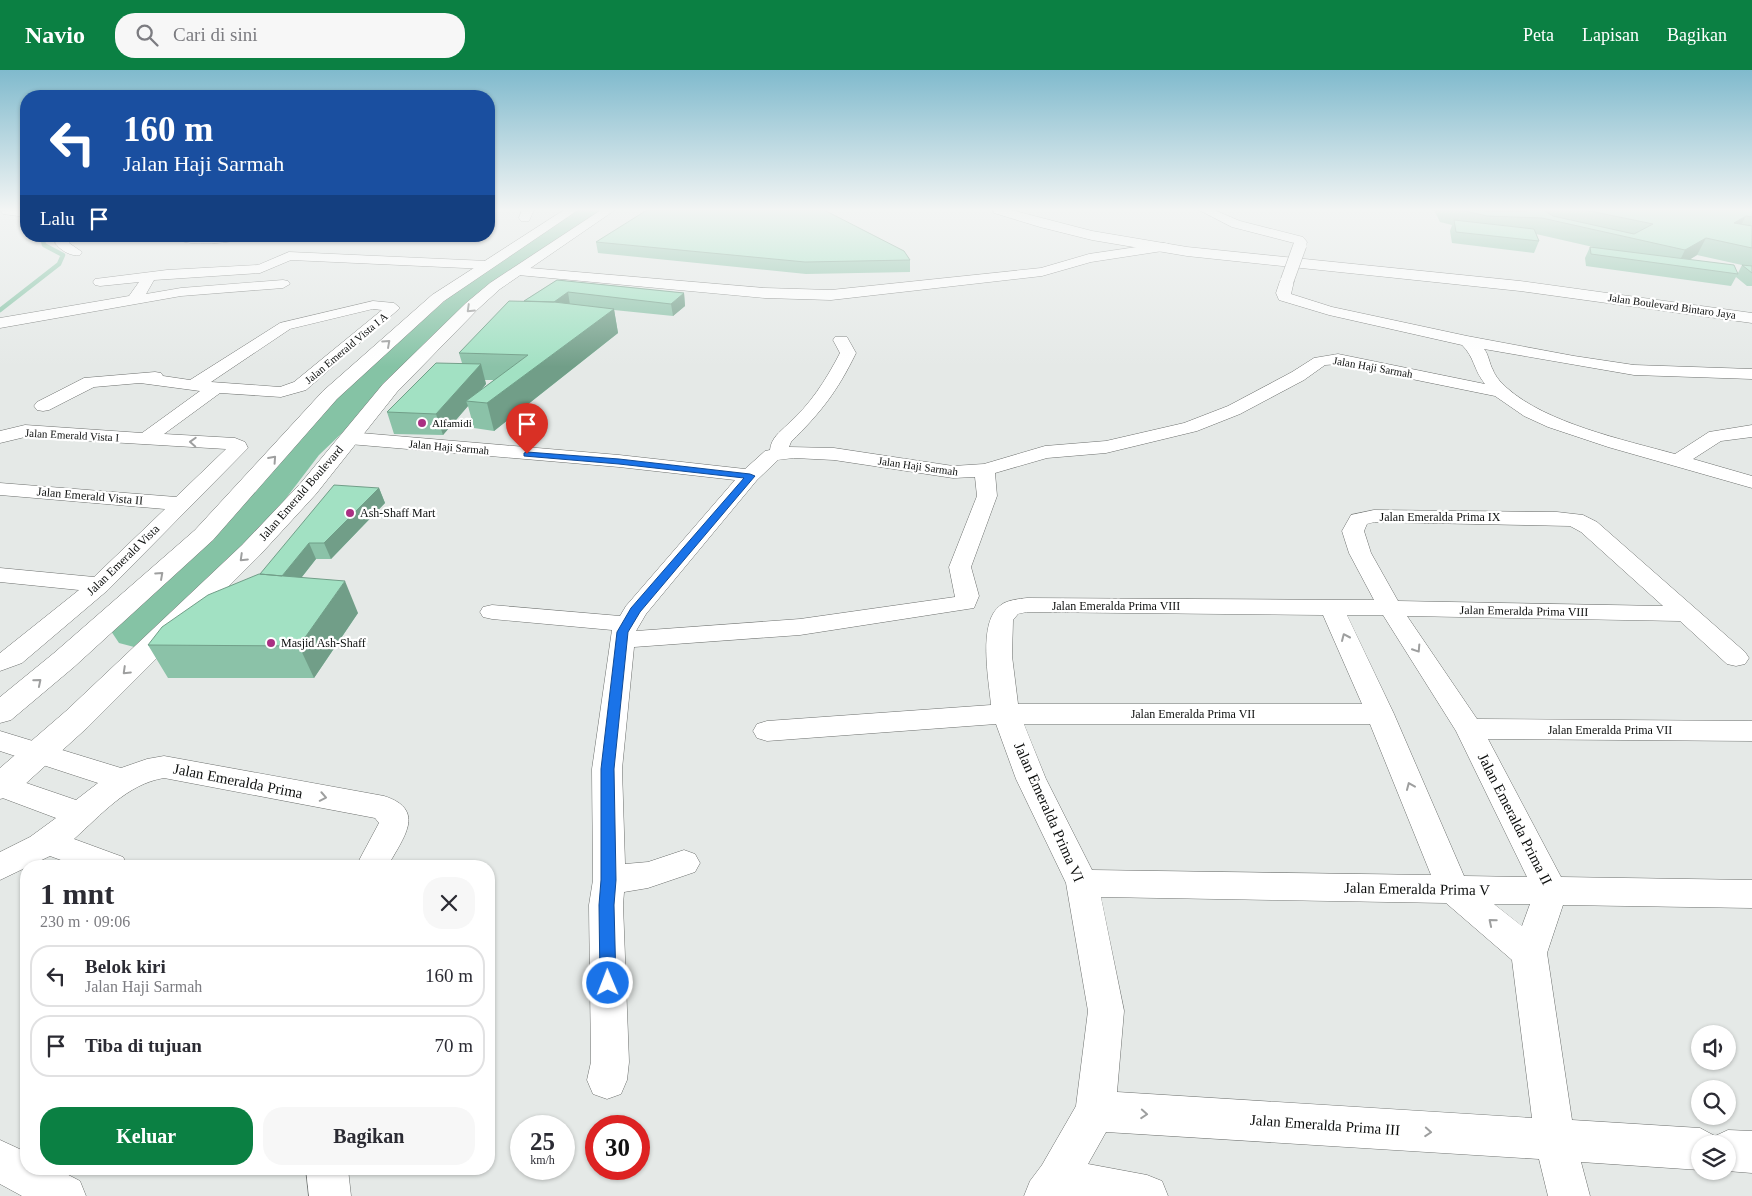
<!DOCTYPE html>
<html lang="id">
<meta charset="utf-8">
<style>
body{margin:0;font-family:Georgia,serif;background:#f7f7f7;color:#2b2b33;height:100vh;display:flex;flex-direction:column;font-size:19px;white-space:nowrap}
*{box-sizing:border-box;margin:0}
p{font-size:16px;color:#7c7c81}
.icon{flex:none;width:28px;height:28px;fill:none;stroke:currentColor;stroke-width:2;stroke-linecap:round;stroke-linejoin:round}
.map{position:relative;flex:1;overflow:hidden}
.drawer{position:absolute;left:20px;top:790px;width:475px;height:315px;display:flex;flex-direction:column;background:#fff;border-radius:20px;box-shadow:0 1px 4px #0004}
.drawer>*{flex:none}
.top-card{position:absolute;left:20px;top:20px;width:475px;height:152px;border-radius:20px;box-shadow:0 1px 4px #0004;background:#1a4fa0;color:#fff;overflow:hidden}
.buttons{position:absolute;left:1691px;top:955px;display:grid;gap:10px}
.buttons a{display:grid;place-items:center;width:45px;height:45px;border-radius:50%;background:#fff;box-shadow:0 1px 4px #0004;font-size:25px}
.speed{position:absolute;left:510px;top:1045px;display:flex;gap:10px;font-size:25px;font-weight:700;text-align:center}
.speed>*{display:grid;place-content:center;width:65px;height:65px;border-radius:50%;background:#fff;box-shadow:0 1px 4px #0004;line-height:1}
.speed small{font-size:12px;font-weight:400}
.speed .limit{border:8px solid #d22;background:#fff;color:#111}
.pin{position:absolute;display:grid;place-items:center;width:42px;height:42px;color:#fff;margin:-51px -21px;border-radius:50% 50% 50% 0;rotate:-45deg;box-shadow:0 0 5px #0007}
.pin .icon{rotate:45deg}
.me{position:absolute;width:55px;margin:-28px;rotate:359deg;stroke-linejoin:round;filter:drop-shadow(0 0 4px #0008)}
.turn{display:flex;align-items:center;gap:18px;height:105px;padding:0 20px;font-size:22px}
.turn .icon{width:65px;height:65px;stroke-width:2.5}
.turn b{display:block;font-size:35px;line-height:42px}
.then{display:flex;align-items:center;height:48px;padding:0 20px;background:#0003;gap:10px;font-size:19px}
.round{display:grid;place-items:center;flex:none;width:52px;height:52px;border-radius:20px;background:#f7f7f7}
.overview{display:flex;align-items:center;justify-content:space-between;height:85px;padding:0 20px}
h1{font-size:30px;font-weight:700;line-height:38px}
.action{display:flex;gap:10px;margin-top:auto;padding:10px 20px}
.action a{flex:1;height:58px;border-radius:20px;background:#0b8043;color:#fff;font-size:20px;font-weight:700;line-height:58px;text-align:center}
.action a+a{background:#f7f7f7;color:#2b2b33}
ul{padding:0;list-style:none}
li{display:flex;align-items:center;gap:15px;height:62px;margin:0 10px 8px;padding:0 10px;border:2px solid #e1e1e2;border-radius:20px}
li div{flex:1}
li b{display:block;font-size:19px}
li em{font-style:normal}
header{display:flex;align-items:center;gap:30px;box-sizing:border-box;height:70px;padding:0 25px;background:#0b8043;color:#fff}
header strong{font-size:24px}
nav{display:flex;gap:28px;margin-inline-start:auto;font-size:18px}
.search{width:350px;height:45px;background:#f7f7f7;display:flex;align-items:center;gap:12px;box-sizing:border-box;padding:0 18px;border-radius:20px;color:#7c7c81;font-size:19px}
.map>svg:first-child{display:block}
</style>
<header>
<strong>Navio</strong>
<div class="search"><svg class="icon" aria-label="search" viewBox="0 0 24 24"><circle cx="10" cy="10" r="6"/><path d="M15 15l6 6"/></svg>Cari di sini</div>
<nav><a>Peta</a><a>Lapisan</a><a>Bagikan</a></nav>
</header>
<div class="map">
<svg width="1752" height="1126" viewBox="0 0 1752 1126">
<rect width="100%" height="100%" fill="#e5e9e7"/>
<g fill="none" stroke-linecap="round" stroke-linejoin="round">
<path stroke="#85c3a5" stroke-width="4.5" d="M0,240L59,194L63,185L44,175L43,171L53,166"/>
<path fill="#85c3a5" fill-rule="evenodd" d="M575,140H605L601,145L499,213L319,385L232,499L157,573L138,578L119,573L111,561L119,549L198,479L289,367L479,201Z"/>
<defs>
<path id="minor" d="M3,140L26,141V147L3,144L1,142Z
M522,140H534L529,151H521L519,148Z
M1199,140H1214L1240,151L1303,167L1307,172L1305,178H1295L1294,173L1232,157Z
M62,166H76L69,173L82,182L80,185C71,187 60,180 55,173Z
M172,166H245L243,169C229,173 182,178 172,166Z
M289,182L487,191L494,195L487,199L291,190L260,203L154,210L146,224L181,218L283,210L288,211L290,214L283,218L181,226L0,258V248L129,226L139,212L100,216L95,215L93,212L95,209L167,200L258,195Z
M1287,207L1294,211L1291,224L1332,237L1467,266L1574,286L1634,295L1752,299V309L1634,305L1484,279C1489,285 1489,293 1493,300C1495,306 1502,314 1507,318C1546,353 1624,370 1675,384L1709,362L1752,355V367L1721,371L1693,389L1752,406V418L1608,377L1548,357L1524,346L1495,326L1338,294L1325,295L1304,310L1240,344L1197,361L1106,383L1047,388L995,403L997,426L971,497L979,526L974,538L800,565L634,577L622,699L625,794L648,792L684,780L695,784L700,793L695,802L648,818L624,822L623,835L629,992L627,1010L621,1024L607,1029L593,1024L587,1010L591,992L589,835L593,810L592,699L612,560L492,549L483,547L480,542L483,537L492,535L620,546L626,536L735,410L619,397L349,374L342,372L340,368L342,364L349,362L619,385L745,399L765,381L770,380C771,368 780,362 787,355C810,335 826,310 840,283L833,270L835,267H847L856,283C837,322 821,342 791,372L789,377L834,378L953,396L984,394L1045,376L1106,371L1184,353L1228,336L1292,302L1314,288L1338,284L1485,314C1473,299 1475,288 1462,275L1329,245L1279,230L1276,223L1280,211ZM794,388L834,390L953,408L975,407L977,426L949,497L955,527L800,549L636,561L646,544L757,410L778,390Z
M373,231L394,233L400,238L306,320L281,327L220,323L164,364L235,368L245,372L248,378L108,520L22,593L0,601V583L79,520L0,512V498L94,507L165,439L0,425V413L176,427L226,379L25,367L0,373V361L25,355L142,363L200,321L140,313L94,317L49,340L43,341L37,340L34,336L37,332L84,308L155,302L161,303L163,306L190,310L280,253ZM373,239L382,240L294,312L280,317L211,312L290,259Z
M1374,440L1557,442L1583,445L1597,452L1745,582L1749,588L1745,594L1736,596L1727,594L1680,551L1407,546L1477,649L1752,651V671L1488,669L1561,807L1752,810V838L1563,835L1547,883L1572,1050L1700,1058L1715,1066L1728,1060L1752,1061V1103L1727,1101L1728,1074H1700V1100L1581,1092L1590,1126H1548L1539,1089L1106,1062L1088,1094L1147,1105L1162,1111L1168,1126H1024L1030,1111L1042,1095L1076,1036L1088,941L1066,813L1016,709L996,654L767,671L757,668L753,661L757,654L767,651L991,635C989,610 977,551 1001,535C1007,530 1019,529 1027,528L1374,530L1349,483L1342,461L1351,445ZM1375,452L1570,456L1581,462L1663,536L1398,531L1371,483L1364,461L1367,454ZM1027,542L1323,545L1362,634H1018L1012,586L1013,550L1018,544ZM1347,545H1383L1456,661L1527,807L1464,806L1394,644ZM1024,654H1370L1431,805L1092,800L1046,709ZM1101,827L1446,833L1512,890L1532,1048L1117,1022L1124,941ZM1494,834H1530L1522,856Z
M0,661L121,698L147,689L164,686L384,726C428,740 402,769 388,796H356L379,753L375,748L164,708C127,714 101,745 74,769L123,787L128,796H77L50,786L0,810V782L30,767L56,748L0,727V704L76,730L98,713L0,681Z
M0,1070L26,1082V1099H57L80,1111L86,1126H22L0,1114Z
M306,1099H348L351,1126H309Z"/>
<path id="tertiary" d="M1164,173L1169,174L1171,177L1169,180L1091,192L1042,206L831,230L765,228L518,205L513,204L511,201L513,198L518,197L765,218L831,220L1041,198L1089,184Z"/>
<path id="secondary" d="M564,140H578L444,231L337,329L213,470L74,597L11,650L0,653V627L54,583L195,460L323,321L432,225Z
M601,140H615L500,219L478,239L397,322L316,424L260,485L88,657L12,726L0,729V698L66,641L242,475L300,414L383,314L466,233L490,213Z"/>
<path id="primary" d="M993,140H1011L1092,161L1187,177L1520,211L1752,243V253L1520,221L1187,186L1092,170L1040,157L994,143Z"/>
</defs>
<use href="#minor" stroke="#6d706e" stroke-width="1"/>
<use href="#tertiary" stroke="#6d706e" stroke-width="1"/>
<use href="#secondary" stroke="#6d706e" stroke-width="1"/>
<use href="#primary" stroke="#6d706e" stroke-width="1"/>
<use href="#minor" fill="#fff" fill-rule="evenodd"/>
<use href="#tertiary" fill="#fff" fill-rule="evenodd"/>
<use href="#secondary" fill="#fff" fill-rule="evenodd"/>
<use href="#primary" fill="#fff" fill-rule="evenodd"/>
<defs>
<path id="minor-bridge" d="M1287,211L1300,175"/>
</defs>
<use href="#minor-bridge" stroke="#6d706e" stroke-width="14" stroke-linecap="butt"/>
<use href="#minor-bridge" stroke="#fff" stroke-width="13"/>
</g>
<path fill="#8bc2a8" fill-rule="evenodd" d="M1434,140H1752V216H1747L1736,207L1731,216L1586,196L1585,188L1590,177H1593L1536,164L1539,171L1534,183L1452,173L1450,161L1452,155L1440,152ZM1697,185L1742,195L1738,203L1689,190Z
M596,172L910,190V202L806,204L598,183Z
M557,210L684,223L685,236L673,246L614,240L618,263L494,361L474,358L468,336L443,365L394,364L387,342L462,293L459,283L524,231ZM485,310H494L482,319L486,314Z
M379,418L385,433L331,489H316L301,508L358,543L314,608H168L148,575L260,504Z"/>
<path fill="#719e88" d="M0,140H7L0,142Z
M1746,146L1737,162L1734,153Z
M1706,168L1697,185L1679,196H1677L1685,180Z
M568,222L570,235L550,234Z
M684,223L685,236L673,246L671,234Z
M614,239L618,263L494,361L487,333Z
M481,294L486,314L471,331H466L468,336L443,365L436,344Z
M379,418L385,433L331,489L324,473Z
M309,473L316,489L287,526L279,510Z
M345,511L358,543L314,608L299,576Z"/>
<path fill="#a2e1c3" stroke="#719e88" d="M647,140H824L904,181L910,190L805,192L596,172Z
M1460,140H1480L1486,141H1527L1525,140H1543L1553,146L1634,164L1653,154L1585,140H1752V147L1746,146L1734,153L1752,156V178L1706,168L1685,180L1542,148L1487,146Z
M1454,150L1534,159L1539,171L1456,162Z
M1590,177L1734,195L1738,204L1591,184Z
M1742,195L1752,196V203Z
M557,210L684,223L671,234L568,222L554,232L524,231Z
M509,231L554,232L614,239L487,333L466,331L528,285L459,283Z
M436,293L481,294L436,344L387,342Z
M334,415L379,418L324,473H309L282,506L260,504Z
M259,504L345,511L299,576L148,575L162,557L208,525Z"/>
<defs><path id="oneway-chevron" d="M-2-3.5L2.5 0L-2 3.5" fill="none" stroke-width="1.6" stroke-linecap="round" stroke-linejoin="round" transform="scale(1.25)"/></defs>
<g stroke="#9e9f9f">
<use href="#oneway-chevron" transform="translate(470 239) rotate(136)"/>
<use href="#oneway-chevron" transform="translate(387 273) rotate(-42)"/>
<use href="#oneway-chevron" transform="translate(193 372) rotate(-177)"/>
<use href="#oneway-chevron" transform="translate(273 389) rotate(-48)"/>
<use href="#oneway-chevron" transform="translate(243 488) rotate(136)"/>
<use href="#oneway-chevron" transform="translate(160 505) rotate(-42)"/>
<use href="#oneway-chevron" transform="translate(1345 567) rotate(-114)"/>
<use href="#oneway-chevron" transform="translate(1417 579) rotate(57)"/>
<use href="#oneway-chevron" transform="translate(126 601) rotate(136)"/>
<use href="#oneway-chevron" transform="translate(38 612) rotate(-40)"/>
<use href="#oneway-chevron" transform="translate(1410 716) rotate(-113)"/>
<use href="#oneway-chevron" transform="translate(323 727) rotate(11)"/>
<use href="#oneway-chevron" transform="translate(1492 852) rotate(-140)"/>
<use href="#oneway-chevron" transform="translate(1144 1044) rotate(4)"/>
<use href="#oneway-chevron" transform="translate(1428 1062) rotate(4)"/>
</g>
<linearGradient id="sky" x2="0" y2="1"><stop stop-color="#80bacd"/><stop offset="0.47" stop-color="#f3f5f4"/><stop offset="1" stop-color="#f3f5f4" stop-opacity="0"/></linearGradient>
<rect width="1752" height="297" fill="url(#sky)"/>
<path fill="#1a73e8" stroke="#114b97" d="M527,382L619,389L750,404L755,406L640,542L628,562L614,699L616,810L614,835L616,913L614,919L608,921L602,919L600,913L599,835L601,810V699L617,562L631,538L744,408L619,394L524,386V383Z"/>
<g fill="#aa3083" stroke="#fff" stroke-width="2">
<circle cx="422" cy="353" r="5"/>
<circle cx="350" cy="443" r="5"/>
<circle cx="271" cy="573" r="5"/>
</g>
<g text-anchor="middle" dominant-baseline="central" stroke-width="4.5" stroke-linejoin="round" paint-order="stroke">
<g font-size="11" fill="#0d0f0e" stroke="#fff">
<text transform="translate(1672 236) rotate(8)">Jalan Boulevard Bintaro Jaya</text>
<text transform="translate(346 278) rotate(-40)">Jalan Emerald Vista I A</text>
<text transform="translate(1373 297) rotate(10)">Jalan Haji Sarmah</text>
<text transform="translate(72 365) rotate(3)">Jalan Emerald Vista I</text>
<text transform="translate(449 377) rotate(5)">Jalan Haji Sarmah</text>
<text transform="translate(918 396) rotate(8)">Jalan Haji Sarmah</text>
</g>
<g font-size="11" fill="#0d0f0e" stroke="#fff" text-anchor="start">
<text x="432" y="353">Alfamidi</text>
</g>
<g font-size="12" fill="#0d0f0e" stroke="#fff">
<text transform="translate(301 423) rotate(-49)">Jalan Emerald Boulevard</text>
<text transform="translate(90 426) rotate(5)">Jalan Emerald Vista II</text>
<text x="1440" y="447">Jalan Emeralda Prima IX</text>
<text transform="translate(123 490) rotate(-44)">Jalan Emerald Vista</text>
<text x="1116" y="536">Jalan Emeralda Prima VIII</text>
<text transform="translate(1524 541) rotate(1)">Jalan Emeralda Prima VIII</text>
<text x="1193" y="644">Jalan Emeralda Prima VII</text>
<text x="1610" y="660">Jalan Emeralda Prima VII</text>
</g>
<g font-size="12" fill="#0d0f0e" stroke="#fff" text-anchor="start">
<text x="360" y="443">Ash-Shaff Mart</text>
<text x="281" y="573">Masjid Ash-Shaff</text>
</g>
<g font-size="15" fill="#0d0f0e" stroke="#fff">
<text transform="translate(238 711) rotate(11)">Jalan Emeralda Prima</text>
<text transform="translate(1049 742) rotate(66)">Jalan Emeralda Prima VI</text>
<text transform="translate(1515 749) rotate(63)">Jalan Emeralda Prima II</text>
<text transform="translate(1417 819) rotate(1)">Jalan Emeralda Prima V</text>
<text transform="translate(1325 1055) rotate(4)">Jalan Emeralda Prima III</text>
</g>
</g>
</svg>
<div class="buttons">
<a><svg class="icon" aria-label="sound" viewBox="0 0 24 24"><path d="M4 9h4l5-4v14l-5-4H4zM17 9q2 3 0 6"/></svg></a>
<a><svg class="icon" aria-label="search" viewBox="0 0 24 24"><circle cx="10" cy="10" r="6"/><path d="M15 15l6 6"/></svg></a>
<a><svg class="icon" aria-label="layers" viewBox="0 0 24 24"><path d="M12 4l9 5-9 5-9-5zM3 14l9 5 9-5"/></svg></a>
</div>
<div class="speed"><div>25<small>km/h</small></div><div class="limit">30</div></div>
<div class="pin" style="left:527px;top:384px;background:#d93025"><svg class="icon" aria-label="arrive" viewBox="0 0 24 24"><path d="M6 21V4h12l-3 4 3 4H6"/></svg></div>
<svg class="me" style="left:608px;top:913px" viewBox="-20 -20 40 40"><circle r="17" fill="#1a73e8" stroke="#fff" stroke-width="3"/><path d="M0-11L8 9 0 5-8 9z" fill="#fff"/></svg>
<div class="top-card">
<div class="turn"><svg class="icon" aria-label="left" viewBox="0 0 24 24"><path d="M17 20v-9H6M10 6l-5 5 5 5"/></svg><div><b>160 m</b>Jalan Haji Sarmah</div></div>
<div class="then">Lalu<svg class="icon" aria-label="arrive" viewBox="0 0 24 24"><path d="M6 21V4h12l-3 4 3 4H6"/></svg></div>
</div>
<section class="drawer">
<div class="overview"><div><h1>1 mnt</h1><p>230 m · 09:06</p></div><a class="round"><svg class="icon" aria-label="close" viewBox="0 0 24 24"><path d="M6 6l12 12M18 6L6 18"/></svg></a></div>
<ul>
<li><svg class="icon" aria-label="left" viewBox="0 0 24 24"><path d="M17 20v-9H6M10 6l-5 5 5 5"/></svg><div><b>Belok kiri</b><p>Jalan Haji Sarmah</p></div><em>160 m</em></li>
<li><svg class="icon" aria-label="arrive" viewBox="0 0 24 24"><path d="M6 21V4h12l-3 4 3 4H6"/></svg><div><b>Tiba di tujuan</b></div><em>70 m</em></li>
</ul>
<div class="action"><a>Keluar</a><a>Bagikan</a></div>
</section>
</div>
